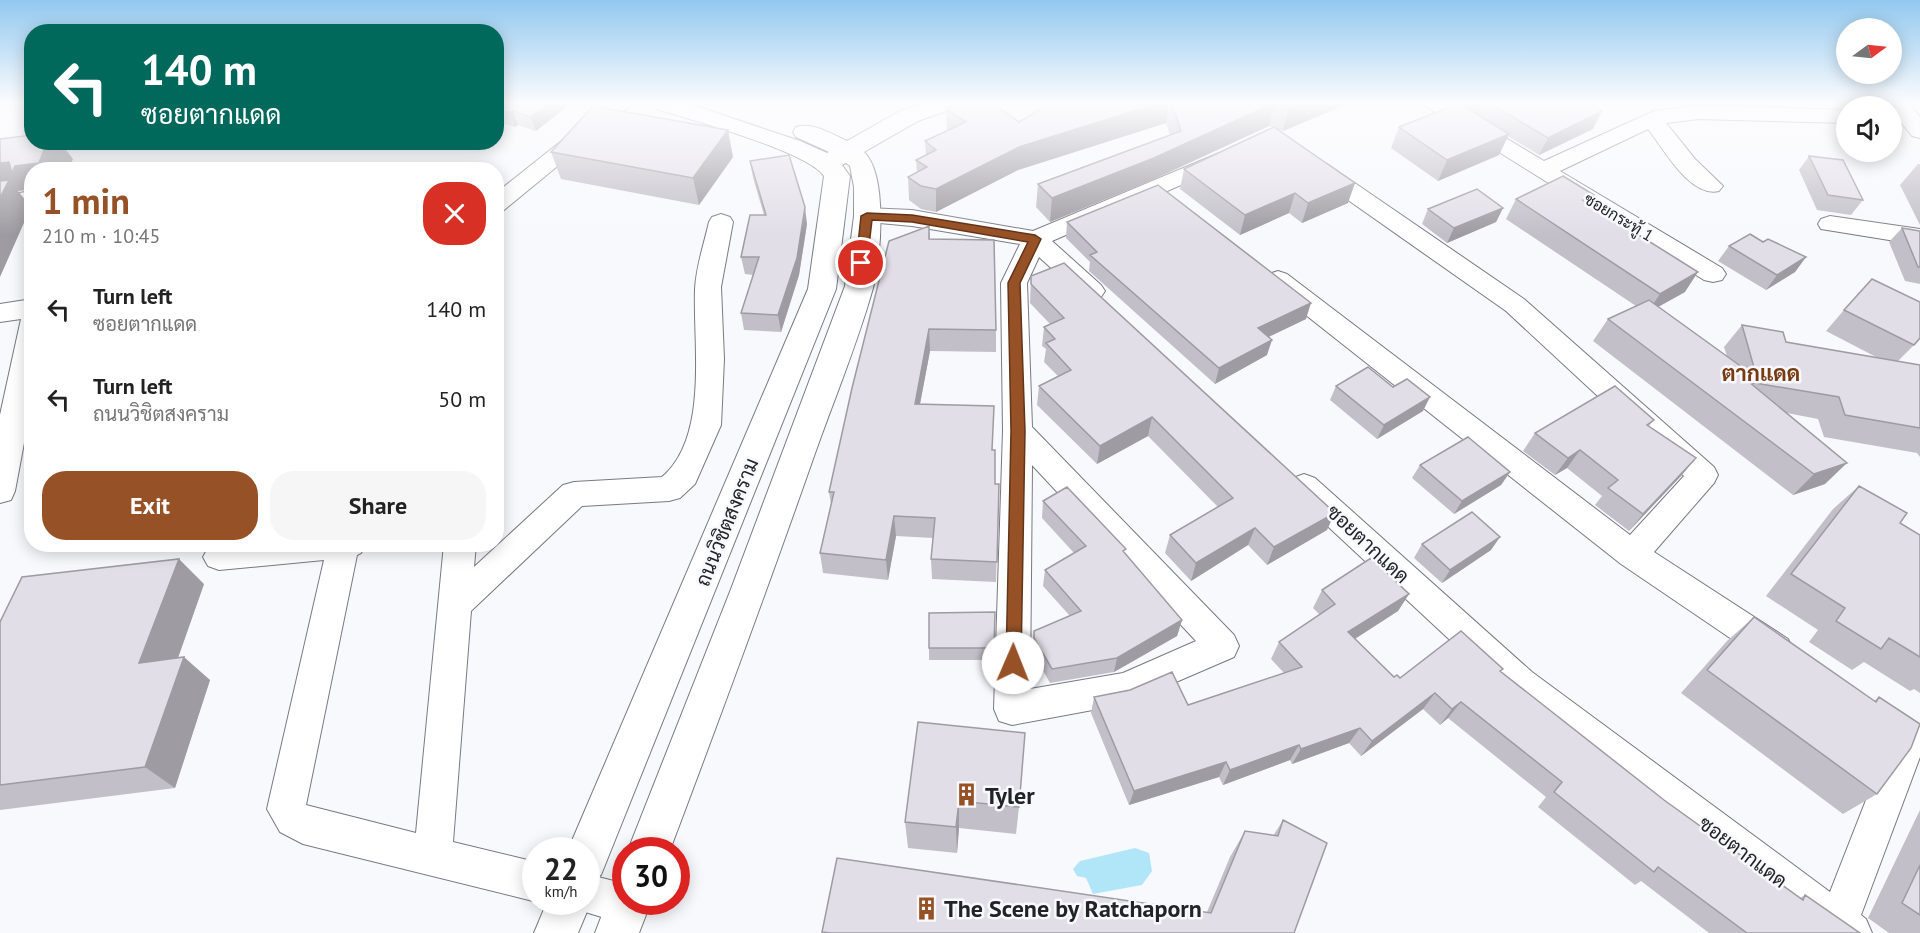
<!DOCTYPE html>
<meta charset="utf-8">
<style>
body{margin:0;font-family:"PT Sans",Sarabun,sans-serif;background:#f6f6f6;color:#222;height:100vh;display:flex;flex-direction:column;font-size:22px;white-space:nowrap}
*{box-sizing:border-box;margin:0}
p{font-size:20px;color:#767676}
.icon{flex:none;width:33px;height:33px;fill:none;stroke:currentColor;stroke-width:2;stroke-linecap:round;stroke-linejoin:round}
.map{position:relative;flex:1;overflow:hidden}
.drawer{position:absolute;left:24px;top:162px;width:480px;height:390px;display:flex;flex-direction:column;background:#fff;border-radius:24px;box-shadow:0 3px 15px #0003}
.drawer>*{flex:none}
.guide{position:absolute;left:24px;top:24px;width:480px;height:126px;border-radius:24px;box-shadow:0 3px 15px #0003;background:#00695c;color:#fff;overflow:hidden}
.needle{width:39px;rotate:75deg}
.controls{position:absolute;left:1836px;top:18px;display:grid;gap:12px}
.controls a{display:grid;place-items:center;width:66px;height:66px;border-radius:50%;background:#fff;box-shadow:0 3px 15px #0003;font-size:30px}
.speed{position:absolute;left:522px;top:837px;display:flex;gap:12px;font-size:30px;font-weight:700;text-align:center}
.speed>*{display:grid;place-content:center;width:78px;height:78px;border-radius:50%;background:#fff;box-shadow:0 3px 15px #0003;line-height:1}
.speed small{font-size:15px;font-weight:400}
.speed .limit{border:9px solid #d22;background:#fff;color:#111}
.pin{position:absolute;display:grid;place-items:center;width:51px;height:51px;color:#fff;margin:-26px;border:3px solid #fff;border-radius:50%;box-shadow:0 2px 6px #0007}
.me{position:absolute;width:66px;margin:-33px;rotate:1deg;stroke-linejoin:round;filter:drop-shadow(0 0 4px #0008)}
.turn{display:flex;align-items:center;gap:21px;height:126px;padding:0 18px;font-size:27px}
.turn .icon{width:78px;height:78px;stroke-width:2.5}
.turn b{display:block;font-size:42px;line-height:51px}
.round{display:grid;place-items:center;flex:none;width:63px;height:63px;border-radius:24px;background:#f6f6f6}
.overview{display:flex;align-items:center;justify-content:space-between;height:102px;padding:0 18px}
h1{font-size:36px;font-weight:800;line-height:45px;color:#965226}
.cta{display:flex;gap:12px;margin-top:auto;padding:12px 18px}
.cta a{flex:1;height:69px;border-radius:24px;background:#965226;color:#fff;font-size:24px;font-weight:800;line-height:69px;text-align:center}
.cta a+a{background:#f6f6f6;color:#222}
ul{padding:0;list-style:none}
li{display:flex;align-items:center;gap:18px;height:90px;padding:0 18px}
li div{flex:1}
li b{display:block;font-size:22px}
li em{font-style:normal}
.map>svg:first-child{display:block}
</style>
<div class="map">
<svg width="1920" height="933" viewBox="0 0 1920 933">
<rect width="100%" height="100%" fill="#f8f9fd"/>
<path fill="#fed9f9" d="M31,118L32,142L182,143L181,147L17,144Z"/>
<path fill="#b1e6f9" d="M1135,848L1149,853L1152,871L1142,885L1093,894L1086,878L1077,876L1073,869L1080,861Z"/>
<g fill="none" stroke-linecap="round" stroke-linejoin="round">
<defs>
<path id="minor" d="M608,104H633L504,210L496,212V193Z
M1422,104H1449L1544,161L1654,111L1699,105L1846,110V123L1699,119L1666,123L1695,159L1723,186L1719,191C1690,198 1664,149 1648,129L1560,171L1722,268L1726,274L1722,280L1713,282L1704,280Z
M1886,104H1909L1920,117V138L1912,136L1892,111V106Z
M1219,153L1227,155L1230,160L1227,165L1052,241L1101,285L1105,291L1101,297L1092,300L1083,297L1039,257L1027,283L1032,427L1234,635L1239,646L1234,657L1125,704L1012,725L999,721L994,709L1003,431L1001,283L1020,244L912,226L858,221L855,216L858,211L867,208L912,210L1033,231ZM1032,465L1196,641L1123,673L1030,689Z
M1319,162L1327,164L1524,299L1714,467L1718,475L1714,483L1654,552L1788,639L1793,650L1788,661L1776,665L1764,661L1621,564L1269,286L1265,280L1269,274L1278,271L1287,274L1630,535L1684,476L1506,311L1311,174L1307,169L1311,164Z
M32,191V205L0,210V196Z
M721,214L730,217L733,222L721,287L724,359L721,425L695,484L680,498L669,501L582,506L471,611L453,842L536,862L537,902L303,844L280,832L267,809L324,560L219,570L208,566L203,557L208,548L217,544H366L361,553L357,555L306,805L416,833L444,544H476L474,567L563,485L574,482L662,477C709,437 693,345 695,289C696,267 704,244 709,222L712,217Z
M1830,216L1920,229V245L1821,229L1818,224L1821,219Z
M32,299V400L15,491L11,500L0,503V415L21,319L0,322V304Z
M1304,474L1315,478L1532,672L1830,892L1888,744L1881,731L1886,719L1899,714L1920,725V757L1861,915L1866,919L1872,933H1819L1508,694L1293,494L1289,486L1293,478Z
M586,874L626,884V902H647L648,905L642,919L628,925L572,908L569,902H586Z"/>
<path id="secondary" d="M653,104H690L800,141L827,153L829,152L796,137L793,132L796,127C814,122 831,134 847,141L900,111L919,104H956L952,109L918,121L864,152C888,175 881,257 873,288C857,345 833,402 813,459C767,590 719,720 670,850H628L731,589L845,286L854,216V187L850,166L846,163L842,165L850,176L836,289L601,875L586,881V850H568L808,289L824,176C807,151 690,120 657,109Z
M626,881V902H651L639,933H595L613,886Z
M586,891L591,902L578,933H534L547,902H586Z"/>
</defs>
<use href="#minor" stroke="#787a83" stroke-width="2"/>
<use href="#secondary" stroke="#787a83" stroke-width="2"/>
<use href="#minor" fill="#fff" fill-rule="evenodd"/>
<use href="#secondary" fill="#fff" fill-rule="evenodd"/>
</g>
<path fill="#c2bfc8" d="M496,104H570L536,131L518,125L515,127L496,121Z
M1049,104H1347L1283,131L1277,129L1348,203L1302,223L1289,213L1240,235L1180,189L1184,169L1273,127L1269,126L1150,181L1050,222L1036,207L1038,184L1170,135L1166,123L1018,170L936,212L921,209L909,200L908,177L917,172L916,160L926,155L925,141L947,131L946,109L1019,122Z
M1462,104H1591L1593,129L1539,155L1508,136L1499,155L1438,181L1391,148L1399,127L1474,113Z
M551,152L733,157L699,205L561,179Z
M1809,156L1863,200L1851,215L1817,210L1799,170Z
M750,161L807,224L799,275L781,332L744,330L741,313L753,275L745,274L741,257L764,215L753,178Z
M1918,164H1920V225L1900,185Z
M1516,199L1589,204L1685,292L1658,307L1727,356L1724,347L1742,325L1786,342L1878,358L1826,331L1844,310L1914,345L1898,361L1920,365V457L1917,453L1824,437L1818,419L1787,413L1825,484L1793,495L1593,341L1608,319L1636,306L1506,219Z
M1503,208L1496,222L1447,243L1422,224L1428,209Z
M1067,222L1306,319L1269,337L1267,355L1215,384L1089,271L1090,262L1066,238Z
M929,226L930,239L996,330V352L930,351L920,404L992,450L995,484H999L996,582L932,579L931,559L933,538L896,536L888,580L823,573L820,553L831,504L829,492Z
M1902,228L1920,231V284L1905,281L1889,242Z
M1763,242L1806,257L1795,272L1766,290L1718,261L1729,246Z
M1031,276L1327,530L1267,565L1248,545L1191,581L1165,553L1170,535L1218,507L1148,436L1097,464L1037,405L1039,386L1058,376L1044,362L1046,349L1042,346L1044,327L1050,324L1030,303Z
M1336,386L1393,387L1423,411L1377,439L1330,400Z
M1654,420L1649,426L1696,458L1681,476L1629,531L1595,505L1602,496L1567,468L1555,475L1523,451L1535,433Z
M1420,465L1510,472L1501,485L1454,514L1412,478Z
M1859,486L1900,523L1920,535V693L1914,689L1910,691L1864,662L1852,670L1809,642L1818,630L1766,596L1833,509Z
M1043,501L1125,553L1182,620L1177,636L1114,672L1050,683L1033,653L1034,631L1070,616L1043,586L1045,570L1074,553L1042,518Z
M1422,544L1491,550L1442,583L1414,558Z
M204,584L178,658L210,680L175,788L0,810V622Z
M1322,590L1409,594L1398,611L1355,639L1394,677L1400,678L1503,669L1500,672L1664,800L1800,898L1805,895L1860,933H1709L1641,881L1635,885L1538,807L1546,797L1448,718L1440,725L1423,709L1361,756L1349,743L1292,764L1290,760L1223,785L1219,777L1129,805L1091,713L1094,697L1188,705L1284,673L1271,659L1279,642L1320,615L1313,608Z
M995,612L993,660H929V648Z
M1754,617L1874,701L1879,697L1877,794L1843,814L1681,693L1727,641Z
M918,722L1019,807L1016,834L959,828L957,853L908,848L905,822Z
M1920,810V933H1889L1868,918Z
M1283,820L1294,933H822V932L1207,912L1230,857L1245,831L1273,836Z"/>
<path fill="#9e9ba2" d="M548,104H570L536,131L531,117Z
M1156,104H1169L1166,123L1018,170L936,212V189L1019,147Z
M1272,104H1275L1269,126L1150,181L1050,222L1052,198Z
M1298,104H1347L1283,131L1289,108Z
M513,111L518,125L515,127L510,113Z
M1602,111L1593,129L1539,155L1548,138Z
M728,130L733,157L699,205L693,178Z
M1509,134L1499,155L1438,181L1447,160Z
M47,142H60L73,159L68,170H32V197L26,190L18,191L31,207L0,277V163L9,162L15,166Z
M1355,183L1348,203L1302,223L1308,203Z
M1295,193L1289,213L1240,235L1245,215Z
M1594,195L1583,214V200Z
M805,207L807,224L799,275L781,332L778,315Z
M1503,208L1496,222L1447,243L1454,228Z
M1806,257L1795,272L1766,290L1777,275Z
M1698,272L1685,292L1647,313L1660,294Z
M1311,303L1306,319L1253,344L1258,328Z
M929,329L930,351L916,425L915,404Z
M1272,340L1267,355L1215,384L1219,368Z
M1430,397L1423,411L1377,439L1384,425Z
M1152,417L1148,436L1097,464L1100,446Z
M1580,450L1567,468L1555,475L1568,458Z
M1696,458L1681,476L1629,531L1643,514Z
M1847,463L1825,484L1793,495L1814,474Z
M1510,472L1501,485L1454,514L1462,501Z
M1335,513L1327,530L1267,565L1274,547Z
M894,516L896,536L888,580L886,560Z
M1255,528L1248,545L1191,581L1196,563Z
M1500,537L1491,550L1442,583L1450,570Z
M179,559L204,584L168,686L139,663Z
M1409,594L1398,611L1339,649L1348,632Z
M1182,620L1177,636L1114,672L1117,658Z
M184,657L210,680L175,788L145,767Z
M1435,693L1423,709L1361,756L1372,741Z
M1461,702L1448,718L1440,725L1452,709Z
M1360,728L1349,743L1292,764L1301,749Z
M1299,745L1290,760L1223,785L1230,770Z
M1226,762L1219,777L1129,805L1134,791Z
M959,801V828L957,853L956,827Z"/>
<path fill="#e2dee8" stroke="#9e9ba2" stroke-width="1.5" d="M496,104H548L531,117L513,111L510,113L496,109Z
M955,104H993L1019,122L1049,104H1156L1019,147L936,189L921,186L908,177L927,167L916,160L936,150L925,141L966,122L946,109Z
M1172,104H1272L1154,158L1052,198L1038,184L1181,131Z
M1279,104H1298L1289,108Z
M1457,104H1461L1509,134L1447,160L1399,127Z
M1491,104H1591L1602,111L1548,138Z
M593,106L728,130L693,178L551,152Z
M1274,127L1355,183L1308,203L1295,193L1245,215L1184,169Z
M32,135V142H47L39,163L15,166L12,173L9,162L0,163V139Z
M789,155L805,207L797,258L778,315L741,313L759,257H741L750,215H766L750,161Z
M1809,156L1843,160L1863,200L1828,195Z
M1563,176L1594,195L1583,200L1698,272L1660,294L1516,199Z
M9,180L0,198V181Z
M1158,185L1311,303L1258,328L1272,340L1219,368L1090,255L1097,252L1067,222Z
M1477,189L1503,208L1454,228L1428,209Z
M929,226V239L994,240L996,330L929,329L915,404L994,406L992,450H995V484H999L997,562L931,559L935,518L894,516L886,560L820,553L834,492H829L852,388L889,241Z
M1902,228L1920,231V267H1918Z
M1750,234L1763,242L1768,239L1806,257L1777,275L1729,246Z
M1064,263L1335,513L1274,547L1255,528L1196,563L1170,535L1233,498L1152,417L1100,446L1039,386L1071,370L1046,343L1055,339L1044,327L1064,318L1031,284V276Z
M1872,279L1920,302V338L1914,345L1844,310Z
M1649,300L1757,378L1742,325L1783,332L1786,342L1920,365V428L1845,415L1839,397L1749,382L1847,463L1814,474L1608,319Z
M1368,367L1393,387L1407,379L1430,397L1384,425L1336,386Z
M1615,386L1654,420L1647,425L1696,458L1643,514L1608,488L1618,480L1580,450L1568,458L1535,433Z
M1468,437L1510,472L1462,501L1420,465Z
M1859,486L1907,513L1900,523L1920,535V657L1889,638L1881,649L1836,621L1845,608L1791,574Z
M1067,487L1126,549L1123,551L1182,620L1117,658L1052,669L1034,638V631L1081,611L1045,570L1086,546L1043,501Z
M1472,512L1500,537L1450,570L1422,544Z
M1371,558L1409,594L1348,632L1394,677L1397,675L1400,678L1461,631L1503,669L1500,671L1664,800L1803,900L1805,895L1860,933H1747L1658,867L1654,872L1554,792L1562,782L1461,702L1452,709L1435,693L1372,741L1360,728L1301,749L1299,745L1230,770L1226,762L1134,791L1094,697L1130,690L1172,672L1188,705L1302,667L1279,642L1335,604L1322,590Z
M179,559L139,663L184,657L145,767L0,785V622L22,577Z
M995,612L994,648H929V613Z
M1754,617L1876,702L1879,697L1920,724L1911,748L1877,794L1707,670Z
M918,722L1025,733L1019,807L959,801L956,827L905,822Z
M1283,820L1327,843L1294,933H831L822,932L837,858L1211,913L1245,831L1278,836Z
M1920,865V915L1902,903Z"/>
<linearGradient id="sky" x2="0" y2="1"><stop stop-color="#92c8ef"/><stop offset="0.44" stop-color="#fcfcfe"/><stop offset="1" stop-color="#fcfcfe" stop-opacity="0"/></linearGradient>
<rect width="1920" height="235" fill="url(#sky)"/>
<path fill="#965226" stroke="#623519" stroke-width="1.5" d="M867,213L912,215L1035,235L1041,239L1020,283L1025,431L1021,663L1019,668L1013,670L1008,668L1006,663L1011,431L1008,283L1028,242L912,222L872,220L867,263L861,267L856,263L861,216Z"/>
<defs>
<symbol id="building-bare" viewBox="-9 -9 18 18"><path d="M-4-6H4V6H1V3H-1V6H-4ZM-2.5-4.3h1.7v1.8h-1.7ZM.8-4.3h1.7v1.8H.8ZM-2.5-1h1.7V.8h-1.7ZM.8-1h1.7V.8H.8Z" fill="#965226" stroke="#f8f9fd" stroke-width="2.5" paint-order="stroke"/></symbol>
</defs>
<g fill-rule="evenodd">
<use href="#building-bare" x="950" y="778" width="33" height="33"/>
<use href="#building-bare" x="910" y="892" width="33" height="33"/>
</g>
<g text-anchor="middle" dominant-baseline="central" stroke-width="5" stroke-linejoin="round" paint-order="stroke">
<g font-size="16" fill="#222326" stroke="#f8f9fd">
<text transform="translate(1619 217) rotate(31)">ซอยกระทู้ 1</text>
</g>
<g font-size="20" fill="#222326" stroke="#f8f9fd">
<text transform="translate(727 522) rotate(-68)">ถนนวิชิตสงคราม</text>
<text transform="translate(1368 544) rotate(43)">ซอยตากแดด</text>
<text transform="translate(1743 852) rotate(37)">ซอยตากแดด</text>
</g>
<g font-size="22" font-weight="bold" fill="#783b11" stroke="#f8f9fd">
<text x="1761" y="373">ตากแดด</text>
</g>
<g font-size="24" font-weight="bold" fill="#222326" stroke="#f8f9fd" text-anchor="start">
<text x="985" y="795">Tyler</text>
<text x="944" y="908">The Scene by Ratchaporn</text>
</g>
</g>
</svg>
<div class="controls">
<a><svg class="needle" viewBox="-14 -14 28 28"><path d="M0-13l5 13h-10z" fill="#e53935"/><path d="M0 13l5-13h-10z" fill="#767676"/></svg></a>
<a><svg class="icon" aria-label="sound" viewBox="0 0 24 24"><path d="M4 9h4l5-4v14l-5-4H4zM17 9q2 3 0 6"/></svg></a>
</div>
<div class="speed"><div>22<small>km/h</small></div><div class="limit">30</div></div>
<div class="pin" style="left:861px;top:263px;background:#d93025"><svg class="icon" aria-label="arrive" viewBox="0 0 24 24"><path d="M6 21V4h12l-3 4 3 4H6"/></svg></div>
<svg class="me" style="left:1013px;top:663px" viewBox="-20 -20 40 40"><circle r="19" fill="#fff"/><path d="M0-13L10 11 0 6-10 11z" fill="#965226"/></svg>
<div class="guide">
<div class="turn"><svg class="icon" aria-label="left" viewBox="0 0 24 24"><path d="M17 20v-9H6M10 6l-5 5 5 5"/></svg><div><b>140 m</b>ซอยตากแดด</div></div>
</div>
<section class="drawer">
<div class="overview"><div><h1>1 min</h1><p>210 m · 10:45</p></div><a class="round" style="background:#d93025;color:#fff"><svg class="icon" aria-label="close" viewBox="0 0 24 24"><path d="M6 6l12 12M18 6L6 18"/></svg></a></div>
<ul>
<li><svg class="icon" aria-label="left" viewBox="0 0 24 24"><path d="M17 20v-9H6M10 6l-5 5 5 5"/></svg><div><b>Turn left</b><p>ซอยตากแดด</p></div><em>140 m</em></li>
<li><svg class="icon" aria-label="left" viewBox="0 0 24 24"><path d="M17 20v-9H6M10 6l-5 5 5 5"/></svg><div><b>Turn left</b><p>ถนนวิชิตสงคราม</p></div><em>50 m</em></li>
</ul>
<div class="cta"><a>Exit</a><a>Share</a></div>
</section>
</div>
